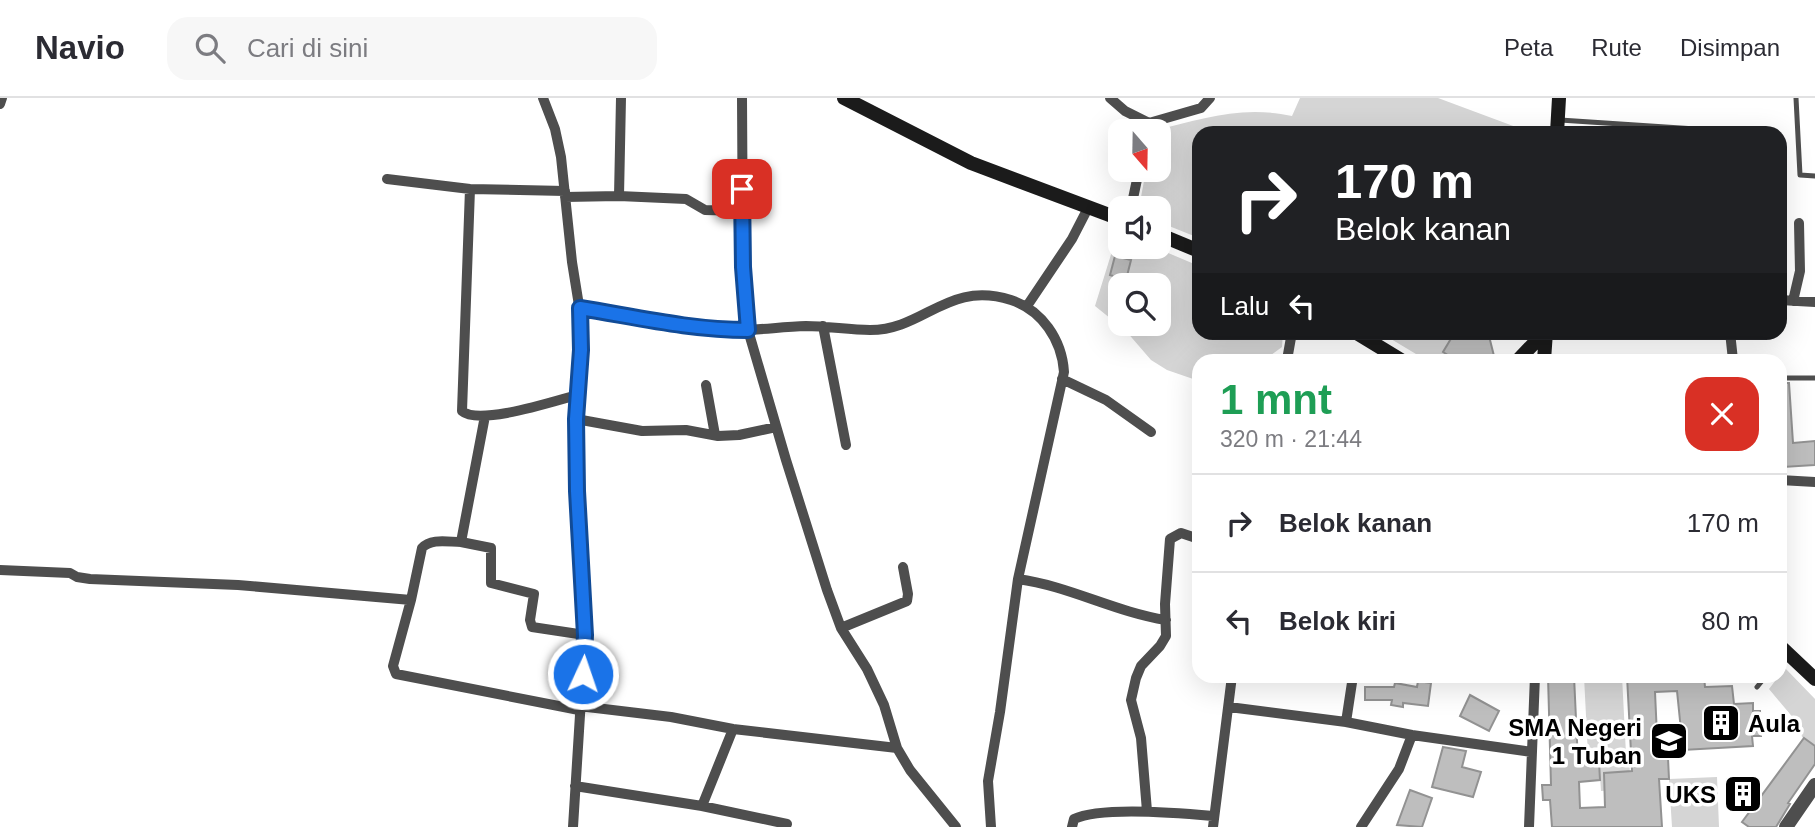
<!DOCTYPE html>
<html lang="id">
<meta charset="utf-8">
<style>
body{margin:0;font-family:Helvetica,sans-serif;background:#f7f7f7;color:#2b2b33;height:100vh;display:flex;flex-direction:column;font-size:26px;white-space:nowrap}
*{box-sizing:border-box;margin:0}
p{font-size:23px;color:#7c7c81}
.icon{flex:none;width:38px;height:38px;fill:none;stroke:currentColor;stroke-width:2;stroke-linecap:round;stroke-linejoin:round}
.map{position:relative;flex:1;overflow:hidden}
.sheet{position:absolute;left:1192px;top:256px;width:595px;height:329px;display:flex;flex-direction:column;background:#fff;border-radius:21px;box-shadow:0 7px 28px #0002}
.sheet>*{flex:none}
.hud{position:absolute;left:1192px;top:28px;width:595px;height:214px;border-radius:21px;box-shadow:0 7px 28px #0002;background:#202124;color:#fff;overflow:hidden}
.needle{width:46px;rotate:160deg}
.buttons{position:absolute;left:1108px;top:21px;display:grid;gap:14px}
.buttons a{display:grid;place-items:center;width:63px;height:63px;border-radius:14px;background:#fff;box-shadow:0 7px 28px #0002;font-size:35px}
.pin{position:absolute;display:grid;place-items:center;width:60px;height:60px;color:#fff;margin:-30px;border-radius:14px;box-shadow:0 4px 10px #0006}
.me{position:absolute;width:77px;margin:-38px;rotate:3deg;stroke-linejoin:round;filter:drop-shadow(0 0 5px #0008)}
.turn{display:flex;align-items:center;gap:24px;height:147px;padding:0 28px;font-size:32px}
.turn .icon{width:91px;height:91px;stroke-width:2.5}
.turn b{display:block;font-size:49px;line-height:60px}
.then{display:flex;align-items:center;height:66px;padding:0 28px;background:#0003;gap:14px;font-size:26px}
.round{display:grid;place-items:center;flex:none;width:74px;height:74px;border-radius:21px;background:#f7f7f7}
.headline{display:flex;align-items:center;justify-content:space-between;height:119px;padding:0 28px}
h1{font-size:42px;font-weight:700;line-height:52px;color:#1e9e55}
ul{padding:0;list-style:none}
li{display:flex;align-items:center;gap:21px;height:98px;padding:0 28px;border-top:2px solid #e1e1e2}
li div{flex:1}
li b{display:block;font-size:26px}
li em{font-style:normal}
header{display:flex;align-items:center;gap:42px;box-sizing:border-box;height:98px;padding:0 35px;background:#fff;border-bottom:2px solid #e1e1e2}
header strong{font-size:33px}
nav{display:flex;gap:38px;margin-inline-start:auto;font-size:24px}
.search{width:490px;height:63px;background:#f7f7f7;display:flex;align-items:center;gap:18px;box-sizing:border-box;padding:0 24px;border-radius:21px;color:#7c7c81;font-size:26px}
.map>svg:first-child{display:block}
</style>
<header>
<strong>Navio</strong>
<div class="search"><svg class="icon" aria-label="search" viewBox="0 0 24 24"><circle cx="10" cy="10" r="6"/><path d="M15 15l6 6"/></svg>Cari di sini</div>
<nav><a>Peta</a><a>Rute</a><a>Disimpan</a></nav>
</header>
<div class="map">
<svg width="1815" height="729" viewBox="0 0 1815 729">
<rect width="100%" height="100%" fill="#fff"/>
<path fill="#d5d5d5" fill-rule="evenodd" d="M1300,0H1438L1532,35H1199V140L1159,124L1158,110H1139L1146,72H1158V33H1153C1202,21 1241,7 1292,18Z
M1118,134L1120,135V149H1154L1199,168V234L1283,235L1282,249L1264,262H1199V283L1167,272L1151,262L1126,233L1095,208ZM1120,187H1158V226H1120Z
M1381,235H1485L1468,262H1426Z
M1785,570L1815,601V648L1802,639L1800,628L1769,591Z
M1584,578H1622L1626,656L1588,658Z
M1629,660L1631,691L1601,693L1599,662Z
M1717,679L1719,729H1672L1669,681Z"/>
<path fill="#bebebe" stroke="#929292" stroke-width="2" d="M1115,158L1131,162L1126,182L1110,177Z
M1455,234H1488L1495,262H1456L1443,254Z
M1780,285H1789L1793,345L1815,343V367L1783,369L1782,361H1780Z
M1548,578H1574L1578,664L1599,663L1600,682L1579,684L1580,710L1605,709L1604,675L1632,673L1627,578H1704L1705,589L1732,588L1734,606L1753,605V613H1760L1761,638H1752L1753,648L1683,652L1677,593L1655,594L1658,660H1668L1669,681H1659L1662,729H1552L1550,702H1543L1542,687H1551Z
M1418,583L1431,585L1428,608L1403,605V609L1391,607L1392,602H1365V589H1394L1395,585L1417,589Z
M1470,597L1499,613L1489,633L1460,618Z
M1804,640L1815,648V666L1788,705L1790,706L1776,729H1749L1742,724Z
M1443,649L1466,653L1462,669L1481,674L1473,699L1432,689Z
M1752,684L1754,706L1733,709L1731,687Z
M1410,692L1432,700L1422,729L1397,727Z"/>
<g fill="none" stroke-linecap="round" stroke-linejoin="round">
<path stroke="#4e4e4e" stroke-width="5" d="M1796,0L1800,77L1815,78
M1560,22L1756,35
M1780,280H1815
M1757,589L1766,578"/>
<path stroke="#4e4e4e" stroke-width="10" d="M543,0L555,31L561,59L572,164L581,220L576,309L577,392L585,537L573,729
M621,0L619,98L686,101L705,112L742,113
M742,0L743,169L748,232L786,362L827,492L841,530L867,571L884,607L897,650L910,672L956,729
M1110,0L1125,13L1149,25L1201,10L1210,0
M0,6L2,0
M387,81L470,91L565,93
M470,91L462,313C479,328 554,303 577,297
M565,99L619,98
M1131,110L1139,72
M1780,202L1815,204
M1793,203L1800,173L1799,125
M1027,208L1072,141L1088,110
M580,210C625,217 670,229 716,232C746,234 776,229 806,228C828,228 849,232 870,232C925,232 947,182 1011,202C1042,212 1062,242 1064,274L1018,481L1000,614L988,683L991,729
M823,228L846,347
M1730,234L1733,262
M1287,262L1292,234
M1062,281L1106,302L1151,334
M706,287L715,337
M485,318L461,444L491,450V485L534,496L530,522L532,529L585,537
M576,321L642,333L686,332L718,338L739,337L776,329
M1780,382L1815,384
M0,472L70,475L77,479L90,481L238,487L411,502L422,450C431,440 448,444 461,444
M1018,481C1069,488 1115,514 1166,522
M411,502L393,568L396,576L579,612
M841,530L907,503L908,496L903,469
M579,608L671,619L733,631L897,650
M1229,609L1346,624L1412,637L1532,654
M1346,624L1353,578
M575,688L702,708L787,726
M702,708L733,631
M1147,713L1141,640L1131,602L1136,580L1141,568L1160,548L1166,538L1165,506L1170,441L1181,435L1199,441
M1072,729L1074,721C1101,708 1181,715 1213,718
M1213,729L1232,578
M1361,729L1399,671L1412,637
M1529,729L1535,578"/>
<path stroke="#4e4e4e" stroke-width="14" d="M1786,729L1815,687"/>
<path stroke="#1b1b1b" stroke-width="14" d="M844,0L971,65L1120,121
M1557,35L1559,0
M1158,136L1199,153
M1355,234L1401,262
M1518,262L1545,234
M1544,262L1546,234
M1780,548L1815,581"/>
</g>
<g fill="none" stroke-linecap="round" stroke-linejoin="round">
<defs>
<path id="route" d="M583,576L585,537L577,393L576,321L581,252L580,210C636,219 690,232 748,232L743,169L742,91"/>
</defs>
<use href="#route" stroke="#114b97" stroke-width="18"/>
<use href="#route" stroke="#1a73e8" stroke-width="12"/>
</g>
<defs>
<symbol id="building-square" viewBox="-11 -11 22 22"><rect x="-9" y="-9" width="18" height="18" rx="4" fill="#000" stroke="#fff"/><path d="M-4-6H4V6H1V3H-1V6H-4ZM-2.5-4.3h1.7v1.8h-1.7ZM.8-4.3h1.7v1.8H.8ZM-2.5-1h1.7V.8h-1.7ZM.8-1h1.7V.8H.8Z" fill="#fff"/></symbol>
<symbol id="school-square" viewBox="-11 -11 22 22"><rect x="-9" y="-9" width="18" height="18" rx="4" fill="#000" stroke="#fff"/><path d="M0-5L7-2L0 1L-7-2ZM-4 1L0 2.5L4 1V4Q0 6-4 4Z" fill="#fff"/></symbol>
</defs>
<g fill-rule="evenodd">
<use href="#building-square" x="1699" y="603" width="44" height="44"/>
<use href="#school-square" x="1647" y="621" width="44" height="44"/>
<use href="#building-square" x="1721" y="674" width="44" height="44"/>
</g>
<g text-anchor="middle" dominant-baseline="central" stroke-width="7" stroke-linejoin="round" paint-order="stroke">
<g font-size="24" font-weight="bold" fill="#000" stroke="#fff" text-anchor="end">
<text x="1748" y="625" text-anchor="start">Aula</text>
<text x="1642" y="629">SMA Negeri<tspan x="1642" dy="28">1 Tuban</tspan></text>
<text x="1716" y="696">UKS</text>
</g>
</g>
</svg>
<div class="buttons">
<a><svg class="needle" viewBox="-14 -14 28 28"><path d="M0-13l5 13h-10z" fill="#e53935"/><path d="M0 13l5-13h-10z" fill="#7c7c81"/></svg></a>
<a><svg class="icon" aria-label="sound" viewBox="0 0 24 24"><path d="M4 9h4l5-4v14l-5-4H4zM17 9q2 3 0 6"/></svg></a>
<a><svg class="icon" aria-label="search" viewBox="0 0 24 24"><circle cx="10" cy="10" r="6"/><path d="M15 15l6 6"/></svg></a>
</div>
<div class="pin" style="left:742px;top:91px;background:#d93025"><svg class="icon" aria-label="arrive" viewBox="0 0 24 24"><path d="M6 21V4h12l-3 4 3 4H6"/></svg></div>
<svg class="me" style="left:583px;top:576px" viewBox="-20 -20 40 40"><circle r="17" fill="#1a73e8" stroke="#fff" stroke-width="3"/><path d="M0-11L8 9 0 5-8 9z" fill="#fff"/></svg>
<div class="hud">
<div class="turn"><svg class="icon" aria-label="right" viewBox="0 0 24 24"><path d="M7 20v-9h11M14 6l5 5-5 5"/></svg><div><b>170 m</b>Belok kanan</div></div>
<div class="then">Lalu<svg class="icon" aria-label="left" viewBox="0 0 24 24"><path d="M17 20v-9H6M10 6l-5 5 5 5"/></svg></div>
</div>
<section class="sheet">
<div class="headline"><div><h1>1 mnt</h1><p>320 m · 21:44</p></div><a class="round" style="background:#d93025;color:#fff"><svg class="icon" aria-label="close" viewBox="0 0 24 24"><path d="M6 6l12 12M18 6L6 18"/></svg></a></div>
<ul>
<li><svg class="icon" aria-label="right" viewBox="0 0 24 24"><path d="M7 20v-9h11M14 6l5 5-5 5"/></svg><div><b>Belok kanan</b></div><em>170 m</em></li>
<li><svg class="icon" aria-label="left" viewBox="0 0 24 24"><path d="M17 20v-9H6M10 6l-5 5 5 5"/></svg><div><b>Belok kiri</b></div><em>80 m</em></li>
</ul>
</section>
</div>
